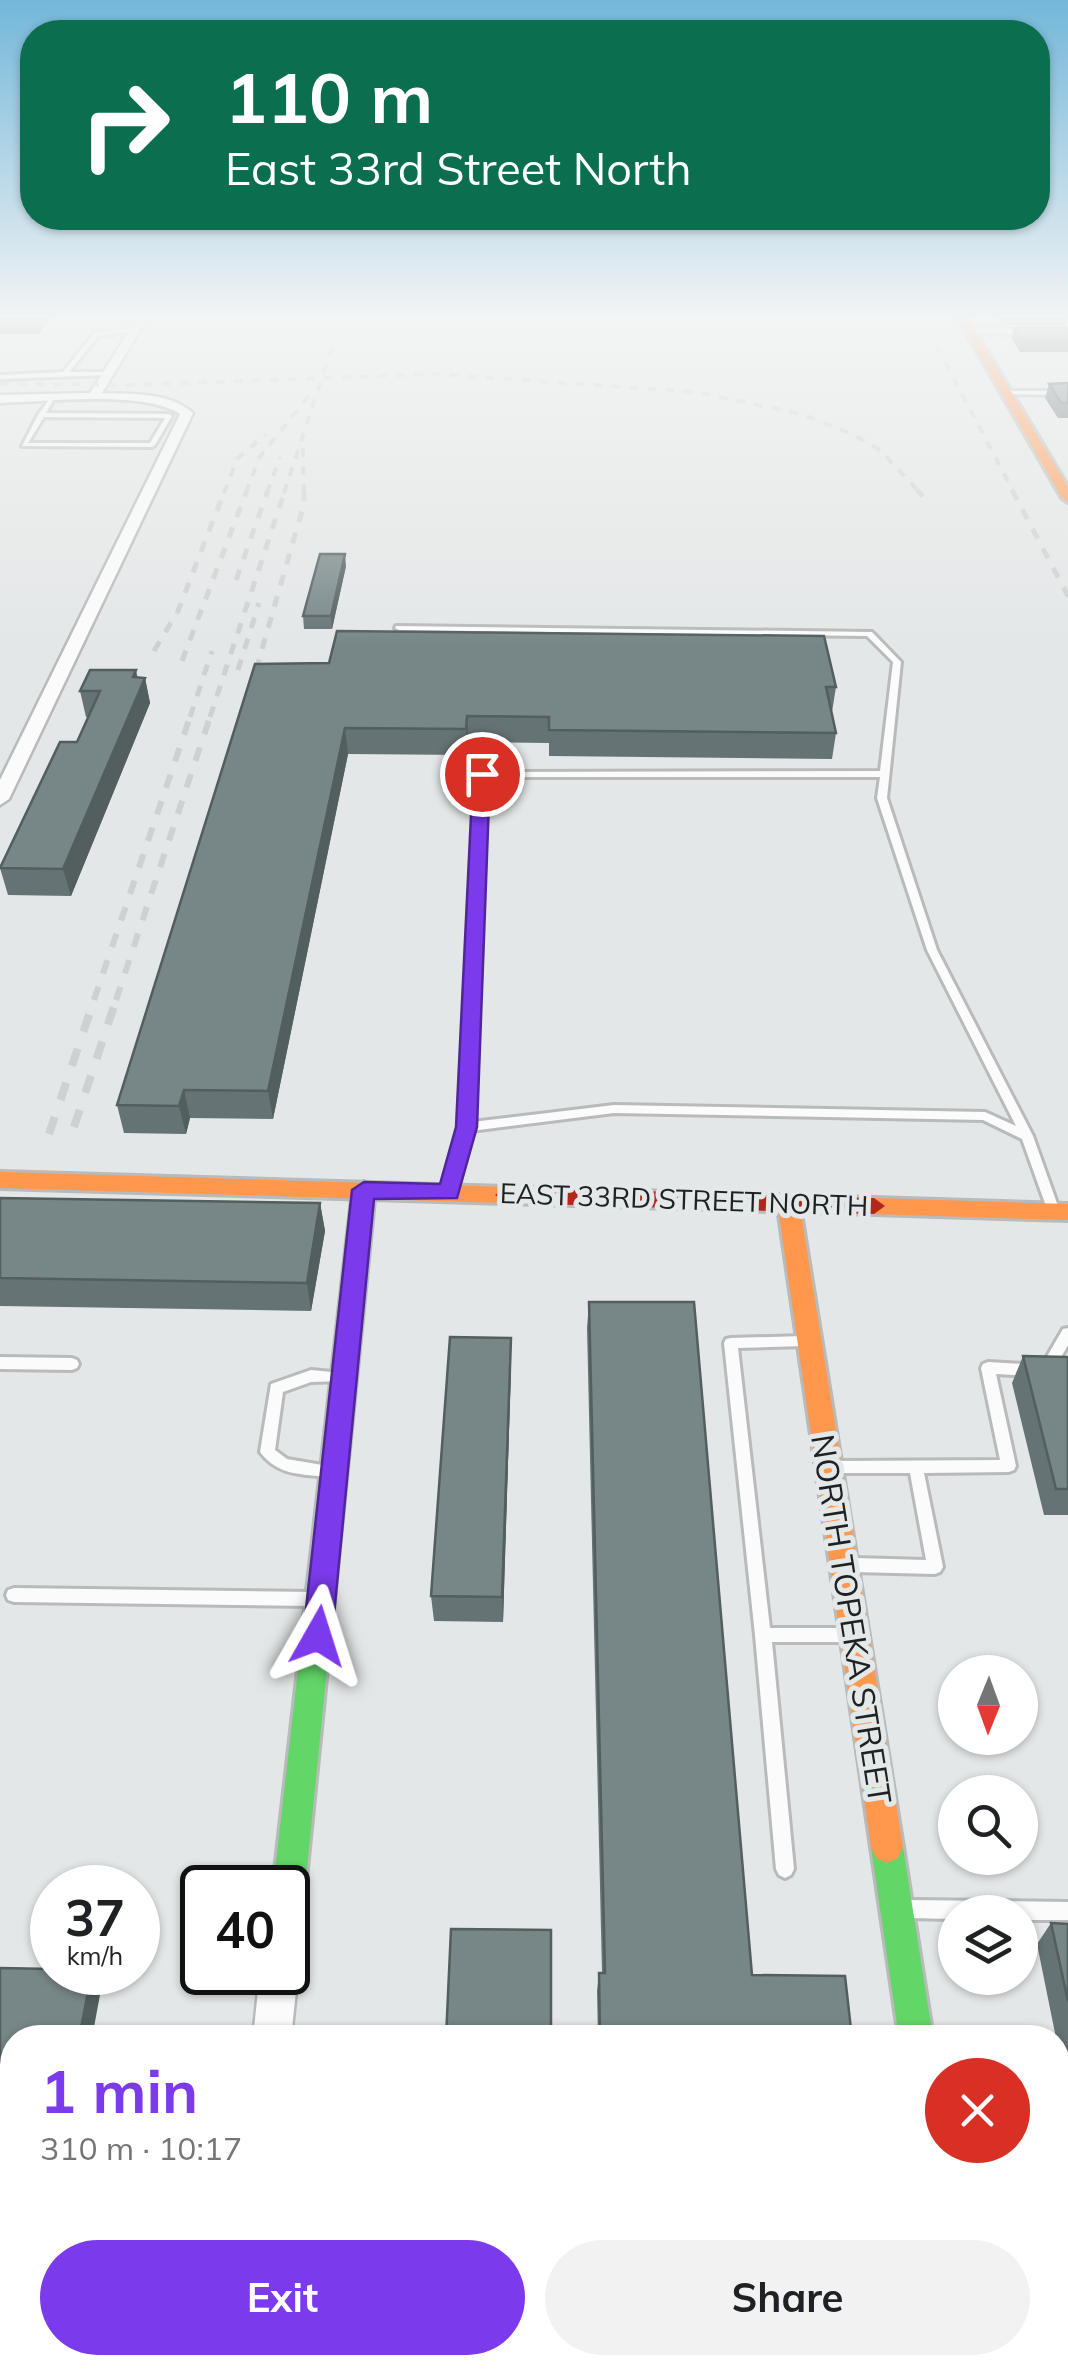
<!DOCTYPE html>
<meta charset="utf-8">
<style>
body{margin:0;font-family:Mulish,sans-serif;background:#f2f2f2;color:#202124;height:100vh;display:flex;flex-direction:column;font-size:38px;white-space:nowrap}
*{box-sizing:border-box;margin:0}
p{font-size:32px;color:#757577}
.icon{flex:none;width:55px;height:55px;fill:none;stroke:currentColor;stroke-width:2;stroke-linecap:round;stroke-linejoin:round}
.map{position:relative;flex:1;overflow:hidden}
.side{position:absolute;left:0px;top:2025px;width:1070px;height:350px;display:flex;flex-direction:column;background:#fff;border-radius:40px 40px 0 0;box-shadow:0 2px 8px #0004}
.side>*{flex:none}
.guide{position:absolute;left:20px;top:20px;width:1030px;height:210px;border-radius:40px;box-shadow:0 2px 8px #0004;background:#0b6e4f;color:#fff;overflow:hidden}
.needle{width:65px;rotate:181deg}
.controls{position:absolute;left:938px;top:1655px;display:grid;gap:20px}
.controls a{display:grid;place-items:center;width:100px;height:100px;border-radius:50%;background:#fff;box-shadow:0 2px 8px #0004;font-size:50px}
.speed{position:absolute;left:30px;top:1865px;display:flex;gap:20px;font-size:50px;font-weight:700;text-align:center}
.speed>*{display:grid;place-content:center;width:130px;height:130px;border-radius:50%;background:#fff;box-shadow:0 2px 8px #0004;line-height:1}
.speed small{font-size:25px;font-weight:400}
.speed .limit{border:5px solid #111;border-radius:15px;background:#fff;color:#111}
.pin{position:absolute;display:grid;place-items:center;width:85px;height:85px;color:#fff;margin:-42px;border:5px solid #fff;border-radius:50%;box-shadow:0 2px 10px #0007}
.me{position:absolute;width:110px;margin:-55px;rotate:6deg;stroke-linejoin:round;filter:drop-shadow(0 0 8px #0008)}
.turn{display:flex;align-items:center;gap:35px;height:210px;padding:0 40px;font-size:45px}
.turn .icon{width:130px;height:130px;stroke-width:2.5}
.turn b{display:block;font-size:70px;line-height:85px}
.round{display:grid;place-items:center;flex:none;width:105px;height:105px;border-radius:52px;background:#f2f2f2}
.head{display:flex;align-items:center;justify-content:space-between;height:170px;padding:0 40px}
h1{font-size:60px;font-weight:700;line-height:75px;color:#7c3aed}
.cta{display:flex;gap:20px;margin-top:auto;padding:20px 40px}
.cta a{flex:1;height:115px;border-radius:60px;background:#7c3aed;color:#fff;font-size:40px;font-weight:700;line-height:115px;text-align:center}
.cta a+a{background:#f2f2f2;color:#202124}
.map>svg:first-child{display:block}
</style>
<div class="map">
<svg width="1068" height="2375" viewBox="0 0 1068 2375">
<rect width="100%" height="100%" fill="#e4e7e7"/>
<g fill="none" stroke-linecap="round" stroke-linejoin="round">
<defs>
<path id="lane" d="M134,329L136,332L99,335L69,372H107L109,375L0,379V375L63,372L95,332Z
M1007,391H1068V395L1005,394Z
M51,397L54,399L46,413L169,414L172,416L155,445L152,447L22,446L38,415ZM44,417L165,418L150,443H28Z
M396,626L872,632L901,662L887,798L937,950L1033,1136L1059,1209L1057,1212L1053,1214L1047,1209L1022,1139L983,1120L614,1113L471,1131L455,1192L449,1197L445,1195L443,1192L460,1127L479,772L880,771L893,662L867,636L399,630L395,628ZM486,777H880L877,798L927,950L1016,1126L985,1112L614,1105L472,1122Z
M1068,1328V1345L1051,1375L1046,1377L996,1374L1016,1466L1014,1470L1009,1472L924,1473L943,1567L940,1572L935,1574L854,1572L849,1570L846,1565L849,1560L854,1558L926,1560L910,1473H838L833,1471L831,1467L833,1463L838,1461L1000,1460L981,1368L983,1364L988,1362L1042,1365L1063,1329Z
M804,1336L809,1337L811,1341L809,1345L804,1346L738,1348L770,1628H847L853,1630L855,1635L853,1640L847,1642H772L794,1869L791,1875L785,1878L779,1875L776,1869L755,1635L724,1343L726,1339L731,1338Z
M0,1357L72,1358L77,1360L79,1364L77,1368L72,1370L0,1369Z
M311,1370L342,1373L344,1377L342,1381L311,1382L283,1392L275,1450L287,1459L334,1467L336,1471L334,1475L329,1477C302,1474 278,1476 260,1452L271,1384Z
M14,1588L314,1592L320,1594L322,1599L320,1604L314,1606L14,1602L8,1600L6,1595L8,1590Z
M909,1900L1068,1902V1920H1020V1912H955V1919L909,1918L903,1915L900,1909L903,1903Z
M494,2362H516V2375H494Z"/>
<path id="street" d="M140,314H150L102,393C132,394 169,392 193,413L9,799L0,805V780L180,414C142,390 46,402 0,403V395L90,393Z
M971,329H1068V335L967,334Z
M288,1957L298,1972L291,2038H253L260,1972H288Z
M213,2362H257L256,2375H212Z
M943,2362H987L989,2375H945Z"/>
<path id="fast" d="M364,1182L375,1190L304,1898L300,1910L288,1914V1888H273L353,1190Z
M887,1831L898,1836L903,1847L933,2038H899L871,1847L876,1836Z"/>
<path id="slow" d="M955,314H965L1068,487V502L1062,498Z
M0,1172L506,1187L517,1195L506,1203L0,1188Z
M788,1193L799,1201L903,1847L898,1858L887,1863L876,1858L871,1847L777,1201Z
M874,1198L1068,1204V1220L874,1214L863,1206Z"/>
<path id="jam" d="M506,1187L874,1198L885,1206L874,1214L506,1203L495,1195Z"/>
</defs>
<use href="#lane" stroke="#b9baba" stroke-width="6"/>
<use href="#street" stroke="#b9baba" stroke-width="5"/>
<use href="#fast" stroke="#b9baba" stroke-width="6"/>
<use href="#slow" stroke="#b9baba" stroke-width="6"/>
<use href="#jam" stroke="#b9baba" stroke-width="6"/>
<use href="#lane" fill="#fbfbfb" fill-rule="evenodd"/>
<use href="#street" fill="#fbfbfb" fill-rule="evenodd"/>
<use href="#fast" fill="#63d668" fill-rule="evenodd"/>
<use href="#slow" fill="#ff974d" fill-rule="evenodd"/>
<use href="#jam" fill="#b3261e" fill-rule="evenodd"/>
<path stroke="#cfd0d0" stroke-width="4" stroke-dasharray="9 9" stroke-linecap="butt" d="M920,314L1014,493
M0,384L133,385L436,374L696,392L801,414L854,435L880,450L920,493
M303,448L304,493
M224,493L237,459L266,434
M246,493L259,458L311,393
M267,493L280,457
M284,493L343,314"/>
<path stroke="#cfd0d0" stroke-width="5" stroke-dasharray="11 11" stroke-linecap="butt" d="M917,490L923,496
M1012,490L1068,596
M236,580L268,490
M154,651L178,611L225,490
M182,661L247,490
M238,670L259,603
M256,670L304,504V490
M190,717L212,651
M210,717L285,490"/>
<path stroke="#cfd0d0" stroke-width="6" stroke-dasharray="14 14" stroke-linecap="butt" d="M94,1000L191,714
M116,1000L211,714"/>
<path stroke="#cfd0d0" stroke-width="8" stroke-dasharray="18 18" stroke-linecap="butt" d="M74,1127L117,997
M49,1134L95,997"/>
</g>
<path fill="#667374" d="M0,314H53L38,334H0Z
M996,314H1068V318L1066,325H1003Z
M1014,328H1068V352H1020L1011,338Z
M1068,383V418H1058L1045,398L1049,384Z
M346,566L332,629H304L303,616Z
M255,664L836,687L832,712L836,733L832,759L549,756V743L468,742L467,755L348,754L273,1119L190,1118L186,1134L124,1133L117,1105Z
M138,678H145L150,703L71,896L8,895L0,868L77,742L88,717H86L80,691Z
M0,1198L320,1203L325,1231L311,1311L0,1306Z
M589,1302L752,1975L852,2038H598L597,1991L599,1973H602L587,1328Z
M1023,1356L1068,1357V1515H1044L1012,1383Z
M511,1366L503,1622L434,1621L431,1596Z
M1051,1923L1068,1924V2095L1058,2038H1056L1037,1944Z
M0,1968L52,1972H95L102,1984L12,2038V2092H0Z"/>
<path fill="#535e5e" d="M34,314H53L38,334Z
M345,554L346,566L332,629L331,616Z
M136,670L140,690L145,678L150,703L71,896L63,869Z
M467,716L468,742L467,755L466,729Z
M345,728L348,754L273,1119L268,1091Z
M184,1090L190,1118L186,1134L179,1106Z
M320,1203L325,1231L311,1311L307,1283Z
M511,1338V1366L503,1622L502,1597Z
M92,1972H95L102,1984L92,2038H79Z"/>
<path fill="#778687" stroke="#535e5e" stroke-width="2.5" d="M1014,328H1068V341H1022Z
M1068,383V403H1061L1049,384Z
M320,554H345L331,616H303Z
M337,631L824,636L836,687H826L836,733L549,730V717L467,716L466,729L345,728L268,1091L184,1090L179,1106L117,1105L255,664L329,663Z
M90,670H136L133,677L145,678L63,869L0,868L60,742H77L100,691H80Z
M0,1198L320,1203L307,1283L0,1278Z
M589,1302H694L752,1975L845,1976L852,2038H600L599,1973H605Z
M450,1337L511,1338L502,1597L431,1596Z
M1023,1356L1068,1357V1489H1056Z
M1051,1923L1068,1924V2001Z
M451,1929L551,1930V2038H446Z
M0,1968L52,1969V1972H92L79,2038H12V2079H0Z"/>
<linearGradient id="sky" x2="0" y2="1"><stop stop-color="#73b7d9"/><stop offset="0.49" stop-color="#f3f4f4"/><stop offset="1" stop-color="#f3f4f4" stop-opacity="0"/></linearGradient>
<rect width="1068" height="646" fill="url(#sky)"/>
<path fill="#7c3aed" stroke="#51269a" stroke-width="2.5" d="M482,769L490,774L477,1127L457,1198L374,1199L332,1636L328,1646L318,1650L307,1646L303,1636L352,1190L364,1182L440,1184L456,1127L473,774Z"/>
<g text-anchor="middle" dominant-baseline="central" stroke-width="10" stroke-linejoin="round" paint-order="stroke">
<g font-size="28" fill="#1f2121" stroke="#e3e8e8">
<text transform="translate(684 1199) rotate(2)">EAST 33RD STREET NORTH</text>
</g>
<g font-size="32" fill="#1f2121" stroke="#e3e8e8">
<text transform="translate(852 1619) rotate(81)">NORTH TOPEKA STREET</text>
</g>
</g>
</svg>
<div class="controls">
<a><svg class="needle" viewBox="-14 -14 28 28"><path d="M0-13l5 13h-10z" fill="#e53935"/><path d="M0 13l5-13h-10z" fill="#757577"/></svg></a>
<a><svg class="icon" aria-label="search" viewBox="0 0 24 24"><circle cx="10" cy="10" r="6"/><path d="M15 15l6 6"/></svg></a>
<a><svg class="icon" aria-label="layers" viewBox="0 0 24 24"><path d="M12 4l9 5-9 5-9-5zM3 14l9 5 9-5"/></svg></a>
</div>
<div class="speed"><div>37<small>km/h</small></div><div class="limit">40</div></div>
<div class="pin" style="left:482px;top:774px;background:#d93025"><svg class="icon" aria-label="arrive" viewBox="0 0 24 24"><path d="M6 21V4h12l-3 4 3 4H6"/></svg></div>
<svg class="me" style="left:318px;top:1636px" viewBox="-20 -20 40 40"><path d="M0-17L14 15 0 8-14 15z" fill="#7c3aed" stroke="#fff" stroke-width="4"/></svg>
<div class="guide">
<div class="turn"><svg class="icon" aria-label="right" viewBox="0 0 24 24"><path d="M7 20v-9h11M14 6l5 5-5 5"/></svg><div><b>110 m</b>East 33rd Street North</div></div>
</div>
<section class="side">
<div class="head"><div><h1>1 min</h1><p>310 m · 10:17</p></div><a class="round" style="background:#d93025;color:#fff"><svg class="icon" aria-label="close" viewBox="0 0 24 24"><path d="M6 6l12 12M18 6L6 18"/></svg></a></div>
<div class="cta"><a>Exit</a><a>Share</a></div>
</section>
</div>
